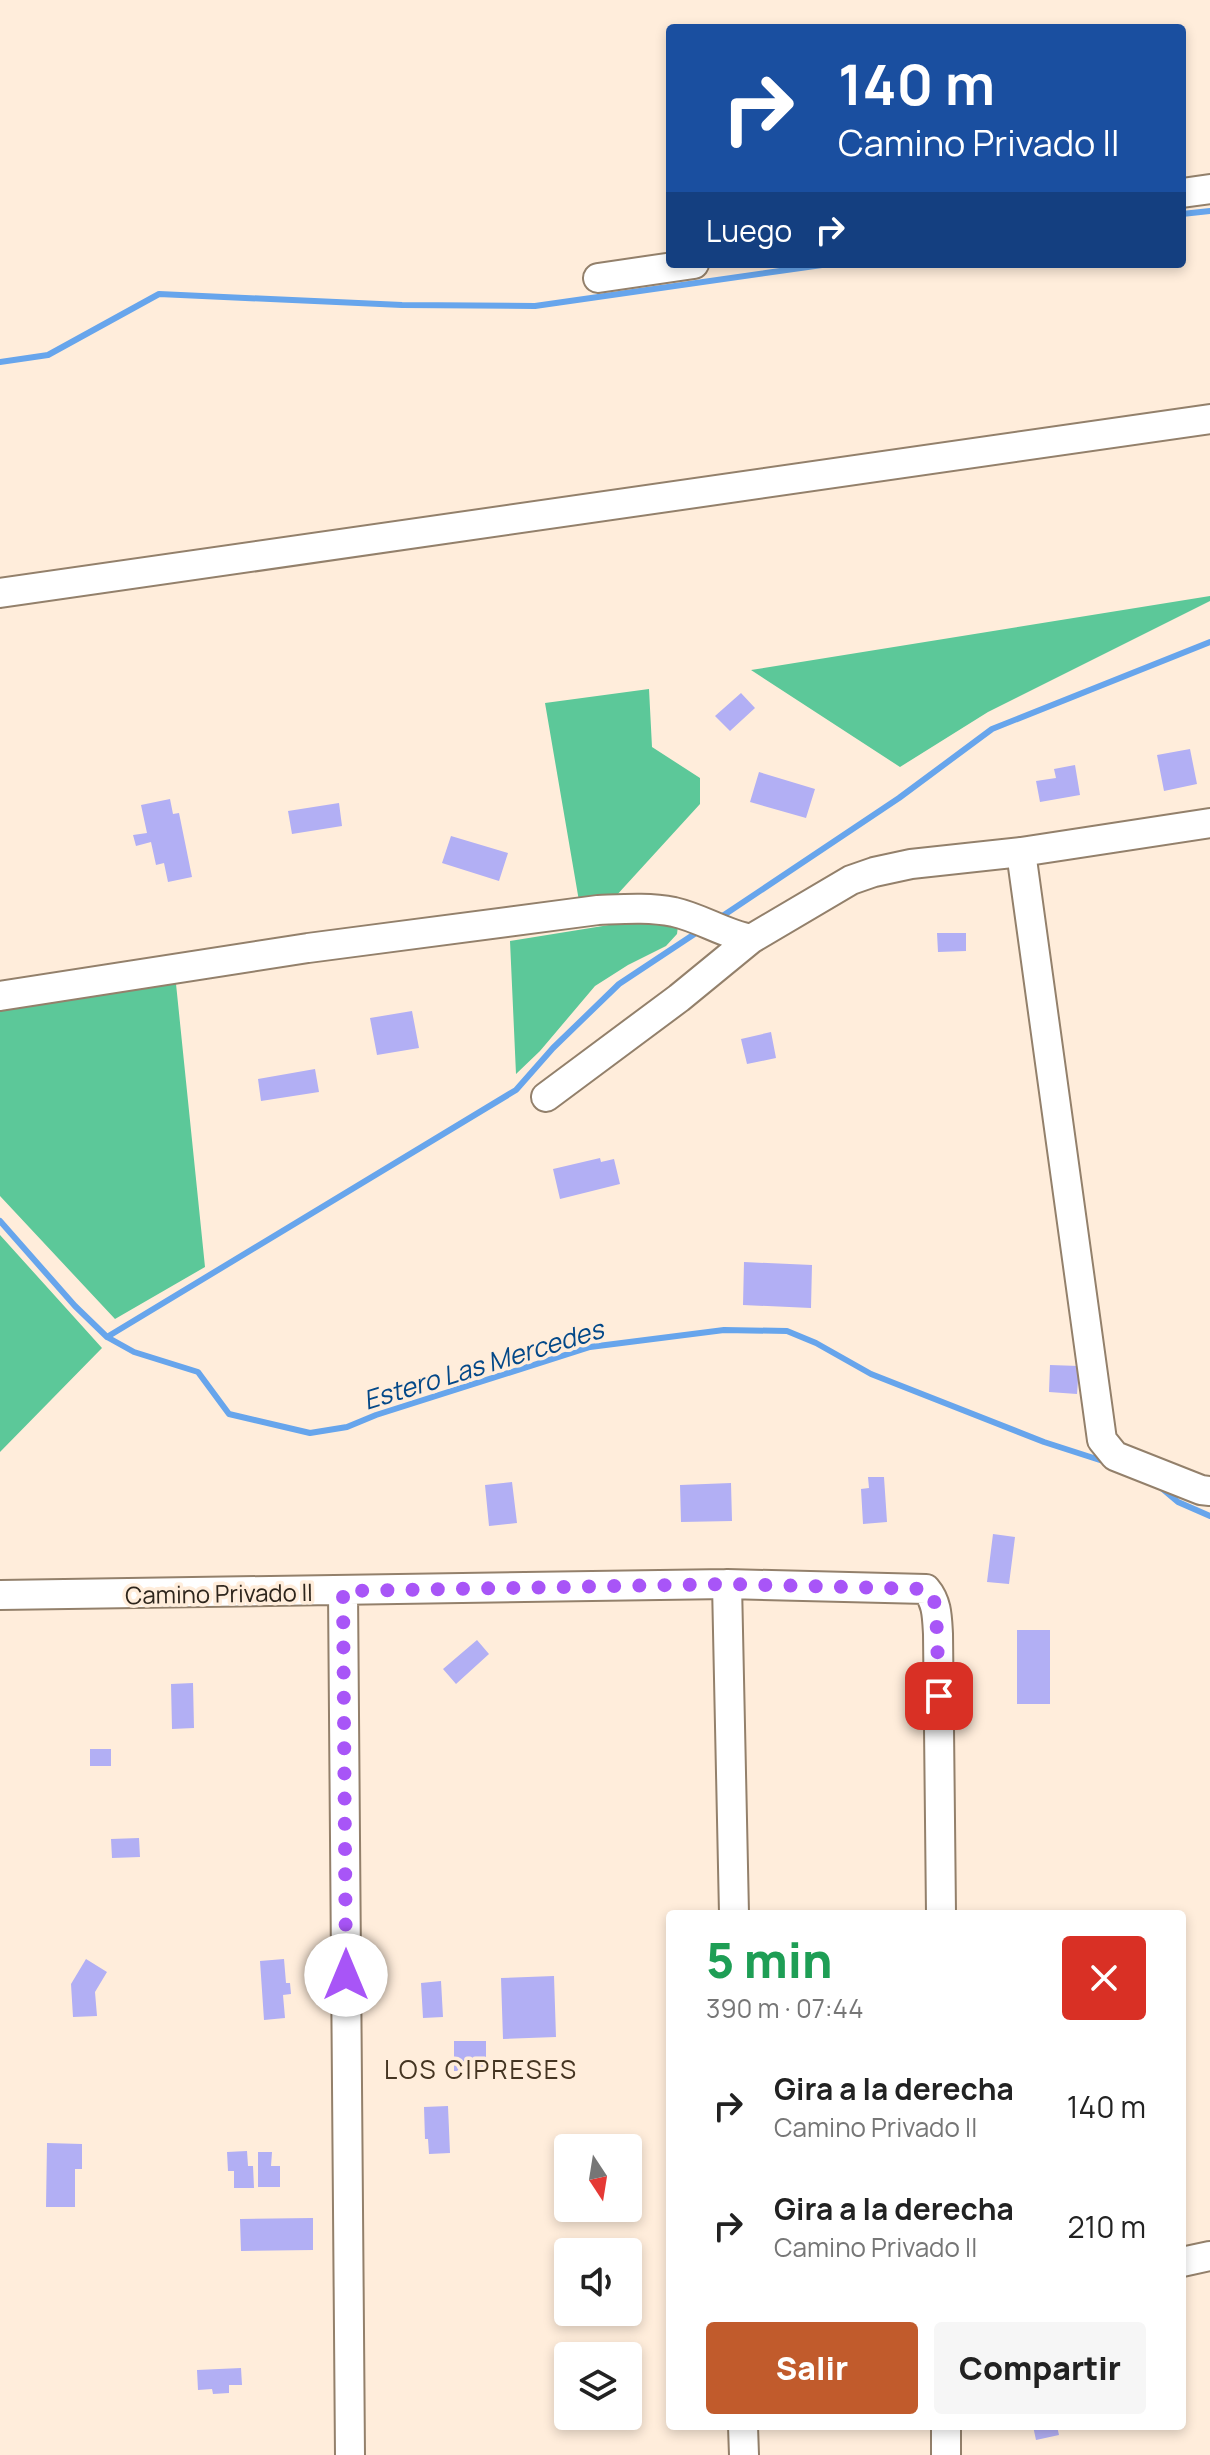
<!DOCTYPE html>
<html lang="es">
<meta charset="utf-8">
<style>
body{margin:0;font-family:Manrope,sans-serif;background:#f6f6f6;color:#222;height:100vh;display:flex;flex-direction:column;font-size:30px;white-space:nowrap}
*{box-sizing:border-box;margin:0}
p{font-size:26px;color:#767676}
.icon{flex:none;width:44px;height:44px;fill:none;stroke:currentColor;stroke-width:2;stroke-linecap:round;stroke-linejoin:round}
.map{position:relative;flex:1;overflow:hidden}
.sheet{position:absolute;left:666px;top:1910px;width:520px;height:520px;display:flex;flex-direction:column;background:#fff;border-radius:8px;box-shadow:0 4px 12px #0003}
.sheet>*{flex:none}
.hud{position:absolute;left:666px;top:24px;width:520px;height:244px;border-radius:8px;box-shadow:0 4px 12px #0003;background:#1a4fa0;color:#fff;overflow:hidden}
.needle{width:52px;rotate:168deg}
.fabs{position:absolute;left:554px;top:2134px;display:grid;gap:16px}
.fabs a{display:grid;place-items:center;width:88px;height:88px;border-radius:8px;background:#fff;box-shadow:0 4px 12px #0003;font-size:40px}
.pin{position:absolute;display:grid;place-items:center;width:68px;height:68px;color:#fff;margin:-34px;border-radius:16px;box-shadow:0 4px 12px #0006}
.me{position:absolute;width:88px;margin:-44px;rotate:0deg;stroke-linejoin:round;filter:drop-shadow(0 0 6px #0008)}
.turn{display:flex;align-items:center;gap:28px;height:168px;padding:0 40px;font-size:36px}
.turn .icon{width:104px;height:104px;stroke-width:2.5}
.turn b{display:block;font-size:56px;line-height:68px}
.then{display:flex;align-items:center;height:76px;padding:0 40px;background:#0003;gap:16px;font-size:30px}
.round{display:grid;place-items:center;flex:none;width:84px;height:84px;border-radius:8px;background:#f6f6f6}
.headline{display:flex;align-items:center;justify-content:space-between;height:136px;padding:0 40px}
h1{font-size:48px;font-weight:800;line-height:60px;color:#1e9e55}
.action{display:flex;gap:16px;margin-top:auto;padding:16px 40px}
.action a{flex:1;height:92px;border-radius:8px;background:#c15b2c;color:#fff;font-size:32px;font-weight:800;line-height:92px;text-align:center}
.action a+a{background:#f6f6f6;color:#222}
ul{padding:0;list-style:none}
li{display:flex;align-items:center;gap:24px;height:120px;padding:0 40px}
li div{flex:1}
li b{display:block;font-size:30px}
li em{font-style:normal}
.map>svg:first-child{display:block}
</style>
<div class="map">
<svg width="1210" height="2455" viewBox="0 0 1210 2455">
<rect width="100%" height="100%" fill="#ffeddb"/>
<path fill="#5cc899" d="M1210,596V601L988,712L900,767L751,670Z
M649,689L652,747L700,778V804L615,897L579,901L545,703Z
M679,918L677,934L666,946L628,965L595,986L540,1051L516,1074L510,941L640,920Z
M175,974L205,1267L115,1319L0,1196V998Z
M0,1235L102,1348L0,1452Z"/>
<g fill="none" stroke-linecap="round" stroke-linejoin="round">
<path stroke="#67a5ec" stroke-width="6" d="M1182,214L1210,211
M0,362L48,355L159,294L402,305L535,306L829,264
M718,919L899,798L992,729L1210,642
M0,1221L75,1306L107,1337L134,1352L198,1372L229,1414L310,1433L347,1427L376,1415L590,1347L724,1330L787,1331L816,1343L871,1374L1044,1442L1106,1462
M107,1337L516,1090L553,1048L619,984L702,929
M1159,1486L1178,1502L1210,1516"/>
</g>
<path fill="#b2aff4" d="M741,693L755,708L730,731L715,716Z
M1190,749L1197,784L1164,791L1157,755Z
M1075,765L1080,795L1040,802L1036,781L1056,778L1054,769Z
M759,772L815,789L806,818L750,802Z
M170,799L173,814L179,813L192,877L168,882L164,863L156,865L151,842L136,846L133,835L147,833L141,805Z
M339,803L342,826L292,834L288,811Z
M451,836L508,853L499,881L442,863Z
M937,933H966V951L938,952Z
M412,1011L419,1048L377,1055L370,1018Z
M771,1032L776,1058L747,1064L741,1039Z
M315,1069L319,1092L261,1101L258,1079Z
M600,1158L601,1162L614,1159L620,1184L560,1199L553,1169Z
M744,1262L812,1265L811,1308L743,1305Z
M1050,1365L1079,1366L1077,1394L1049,1392Z
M868,1477H884L887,1522L863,1524L861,1489L869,1488Z
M512,1482L517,1523L489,1526L485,1485Z
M731,1483L732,1521L681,1522L680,1485Z
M993,1534L1015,1537L1009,1584L987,1582Z
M1017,1630H1050V1704H1017Z
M477,1640L489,1654L456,1684L443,1669Z
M193,1683L194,1728L172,1729L171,1684Z
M90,1749H111V1766H90Z
M139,1838L140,1857L112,1858L111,1839Z
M86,1959L107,1972L95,1992L97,2016L73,2017L71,1984Z
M284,1959L286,1983H290L291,1994L283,1995L285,2018L264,2020L260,1961Z
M554,1976L556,2037L503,2039L501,1978Z
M441,1981L443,2017L423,2018L421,1983Z
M454,2041H486V2071H454Z
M448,2106L450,2153L429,2154L428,2139H425L424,2107Z
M47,2143L82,2144V2169H75V2207H46Z
M247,2151L248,2166H253L254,2188H234V2171H228L227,2152Z
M258,2152H272L271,2166H280V2187H258Z
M313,2218V2250L241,2251L240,2219Z
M241,2368L242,2385H229V2393L213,2394L212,2389L198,2390L197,2370Z
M1033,2426H1057L1059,2435L1036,2440Z"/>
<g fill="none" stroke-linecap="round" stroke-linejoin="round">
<defs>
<path id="minor" d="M1182,193L1210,189
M598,278L694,264
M0,593L1210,419
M1021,852L1102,1440L1115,1456L1201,1490L1210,1491
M0,996L308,948L598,910C624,909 648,907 674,912C701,918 724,934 751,939L851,880L874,872L911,864L1021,852L1210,823
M546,1097L679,998L751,939
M727,1584L734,1914
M343,1591L350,2455
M0,1595L727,1584L926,1589C937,1602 937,1616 938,1634L941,1914
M1182,2262L1210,2256
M743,2426L744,2455
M946,2455V2426"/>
</defs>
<use href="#minor" stroke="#93806b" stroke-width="32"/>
<use href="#minor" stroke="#fff" stroke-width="28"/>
</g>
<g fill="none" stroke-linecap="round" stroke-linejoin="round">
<path stroke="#a855f7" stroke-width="14" stroke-dasharray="0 25.2" d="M346,1975L343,1591L727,1584L926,1589L933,1598L936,1607L939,1696"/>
</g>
<g text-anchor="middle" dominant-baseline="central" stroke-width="7" stroke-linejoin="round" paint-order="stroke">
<g font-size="24" fill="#2d251c" stroke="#ffeddb">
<text transform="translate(219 1593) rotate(-1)">Camino Privado II</text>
</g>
<g font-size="26" font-style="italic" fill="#034888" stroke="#ffeddb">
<text transform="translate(483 1364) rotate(-17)">Estero Las Mercedes</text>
</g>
<g font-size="26" letter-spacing="2" fill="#443421" stroke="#ffeddb">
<text x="481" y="2069">LOS CIPRESES</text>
</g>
</g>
</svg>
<div class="fabs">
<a><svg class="needle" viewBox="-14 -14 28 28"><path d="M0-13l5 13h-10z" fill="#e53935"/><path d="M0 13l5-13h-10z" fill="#767676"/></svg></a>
<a><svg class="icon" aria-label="sound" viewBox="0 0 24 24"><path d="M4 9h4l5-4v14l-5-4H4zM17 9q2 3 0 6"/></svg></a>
<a><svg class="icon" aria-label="layers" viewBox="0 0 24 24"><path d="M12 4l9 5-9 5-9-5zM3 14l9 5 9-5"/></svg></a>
</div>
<div class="pin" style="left:939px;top:1696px;background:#d93025"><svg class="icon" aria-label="arrive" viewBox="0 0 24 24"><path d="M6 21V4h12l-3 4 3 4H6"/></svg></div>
<svg class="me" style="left:346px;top:1975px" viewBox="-20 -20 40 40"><circle r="19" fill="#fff"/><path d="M0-13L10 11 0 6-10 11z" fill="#a855f7"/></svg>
<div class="hud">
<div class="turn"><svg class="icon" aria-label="right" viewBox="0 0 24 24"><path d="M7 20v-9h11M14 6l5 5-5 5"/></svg><div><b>140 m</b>Camino Privado II</div></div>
<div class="then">Luego<svg class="icon" aria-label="right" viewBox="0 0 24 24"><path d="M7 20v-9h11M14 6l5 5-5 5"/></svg></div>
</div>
<section class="sheet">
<div class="headline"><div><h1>5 min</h1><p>390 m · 07:44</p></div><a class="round" style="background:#d93025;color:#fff"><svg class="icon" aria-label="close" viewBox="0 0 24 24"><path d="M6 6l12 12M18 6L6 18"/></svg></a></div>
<ul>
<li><svg class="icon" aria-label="right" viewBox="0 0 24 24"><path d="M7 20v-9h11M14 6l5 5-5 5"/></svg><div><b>Gira a la derecha</b><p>Camino Privado II</p></div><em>140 m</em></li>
<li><svg class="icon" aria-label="right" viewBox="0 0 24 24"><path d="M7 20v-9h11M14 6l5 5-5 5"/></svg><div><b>Gira a la derecha</b><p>Camino Privado II</p></div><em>210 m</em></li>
</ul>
<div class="action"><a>Salir</a><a>Compartir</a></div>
</section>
</div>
